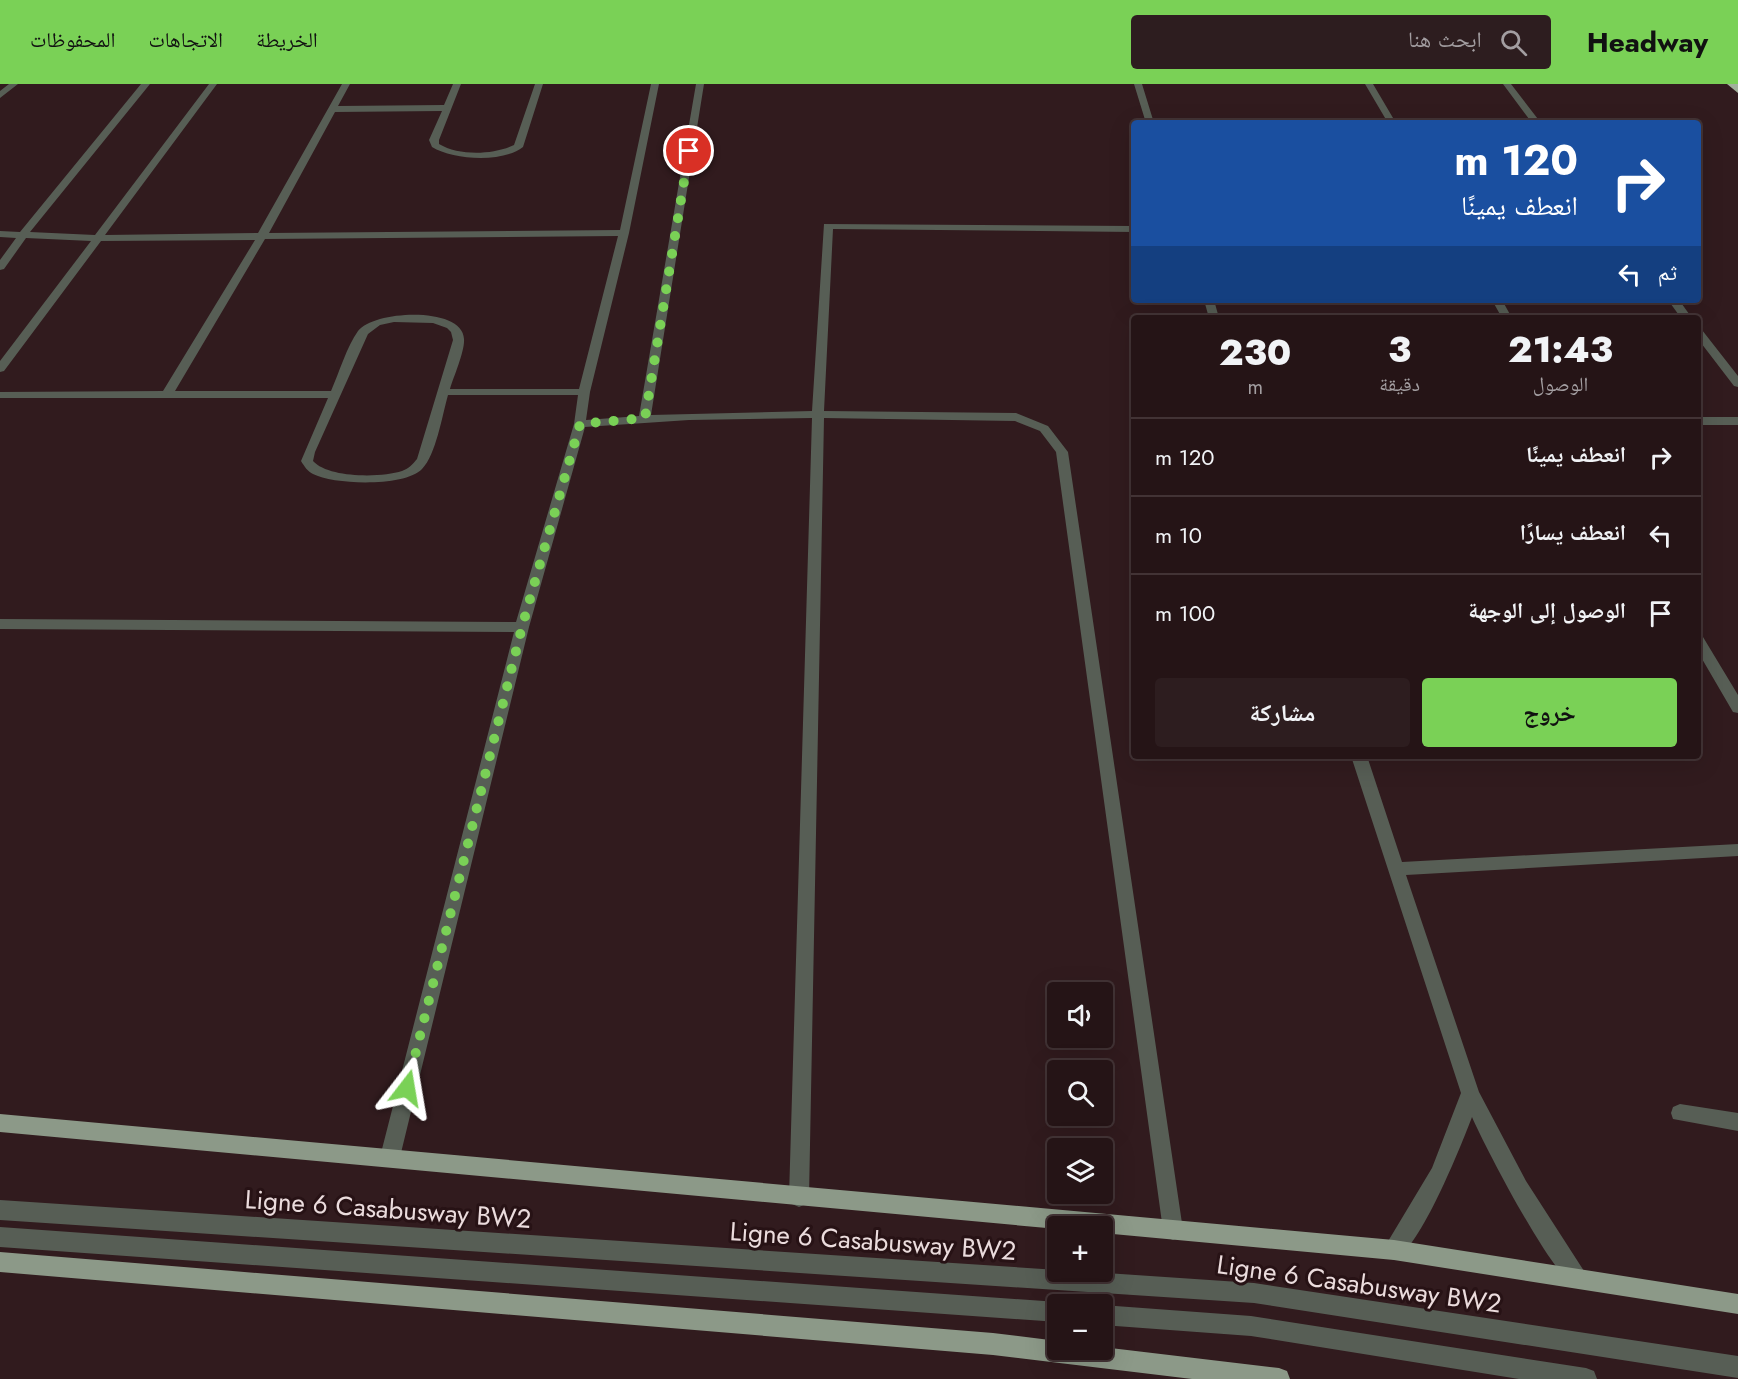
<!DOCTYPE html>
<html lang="ar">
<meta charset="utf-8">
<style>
body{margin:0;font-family:Jost,"Noto Naskh Arabic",sans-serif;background:#2d1d1f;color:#f1f3f6;direction:rtl;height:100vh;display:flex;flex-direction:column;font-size:22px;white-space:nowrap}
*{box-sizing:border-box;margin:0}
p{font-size:20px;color:#a39ea1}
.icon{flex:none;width:33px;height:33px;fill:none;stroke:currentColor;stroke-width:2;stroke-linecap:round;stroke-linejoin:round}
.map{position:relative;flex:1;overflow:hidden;direction:ltr}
.sheet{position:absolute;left:1131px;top:231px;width:570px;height:444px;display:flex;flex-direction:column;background:#251416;border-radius:6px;box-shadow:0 6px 24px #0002,0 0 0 2px #423335;direction:rtl}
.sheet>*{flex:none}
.hud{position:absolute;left:1131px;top:36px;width:570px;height:183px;border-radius:6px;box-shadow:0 6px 24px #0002,0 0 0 2px #423335;direction:rtl;background:#1a4fa0;color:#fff;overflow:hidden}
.buttons{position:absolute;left:1047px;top:898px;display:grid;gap:12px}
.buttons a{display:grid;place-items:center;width:66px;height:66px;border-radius:6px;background:#251416;box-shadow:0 6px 24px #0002,0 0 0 2px #423335;font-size:30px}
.pin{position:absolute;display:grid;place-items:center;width:51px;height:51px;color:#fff;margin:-26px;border:3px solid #fff;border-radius:50%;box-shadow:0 2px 6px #0007}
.me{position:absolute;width:66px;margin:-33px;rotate:14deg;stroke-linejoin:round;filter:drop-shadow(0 0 4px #0008)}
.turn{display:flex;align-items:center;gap:21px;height:126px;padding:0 24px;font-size:27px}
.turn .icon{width:78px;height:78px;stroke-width:2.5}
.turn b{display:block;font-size:42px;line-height:51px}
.then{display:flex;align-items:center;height:57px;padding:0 24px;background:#0003;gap:12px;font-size:22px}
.eta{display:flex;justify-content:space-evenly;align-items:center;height:102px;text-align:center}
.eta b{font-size:36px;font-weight:800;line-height:42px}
.cta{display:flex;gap:12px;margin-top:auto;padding:12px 24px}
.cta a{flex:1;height:69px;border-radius:6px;background:#7ad156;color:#111;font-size:24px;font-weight:800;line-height:69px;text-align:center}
.cta a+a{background:#2d1d1f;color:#f1f3f6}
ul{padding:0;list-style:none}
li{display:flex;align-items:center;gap:18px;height:78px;padding:0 24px;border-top:2px solid #423335}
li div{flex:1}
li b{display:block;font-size:22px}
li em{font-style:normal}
header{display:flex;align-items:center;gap:36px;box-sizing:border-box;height:84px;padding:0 30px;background:#7ad156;color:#111}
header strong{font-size:28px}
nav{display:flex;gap:33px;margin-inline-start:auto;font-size:21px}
.search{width:420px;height:54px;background:#2d1d1f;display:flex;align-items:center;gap:15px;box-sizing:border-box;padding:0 21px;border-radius:6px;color:#a39ea1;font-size:22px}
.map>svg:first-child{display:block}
</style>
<header>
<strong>Headway</strong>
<div class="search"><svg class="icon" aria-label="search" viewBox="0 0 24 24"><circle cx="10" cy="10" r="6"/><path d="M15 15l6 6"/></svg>ابحث هنا</div>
<nav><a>الخريطة</a><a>الاتجاهات</a><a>المحفوظات</a></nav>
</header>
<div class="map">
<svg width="1738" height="1295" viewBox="0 0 1738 1295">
<rect width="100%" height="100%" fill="#311b1e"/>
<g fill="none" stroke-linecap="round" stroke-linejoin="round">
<path fill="#575e55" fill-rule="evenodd" d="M9,0H18L0,14V7Z
M141,0H150L30,148L95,151L209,0H217L105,151L258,149L342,0H350L338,22L444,21L453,0H461L439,56V60C459,72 493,71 514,61L535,0H543L523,63C503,79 453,76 432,63L429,56L442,27L335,28L269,149L620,146L651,0H659L629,149L590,308L586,336L639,332L696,0H704L651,331L812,327L824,140L1134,142V148L833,145L824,327L1016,329L1048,342L1068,368L1183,1146L1180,1153L1173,1156L1166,1153L1163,1146L1056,368L1040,347L1015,337L824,334L809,1113L806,1120L799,1123L792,1120L789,1113L812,334L689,336L585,343L529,543L400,1073L397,1079L390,1082L383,1079L380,1073L514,548L0,545V535L516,538L574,340L578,311H448C442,332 436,371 422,385C405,403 334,401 313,390C308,388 304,382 301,377L328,314H0V308L163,307L255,156L101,157L4,287L0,288V277L91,157L26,154L4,185L0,186V176L16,154L0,153V147L20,148ZM618,152L579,305H450C454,292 465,267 464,255C463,222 374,226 358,247C347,262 339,289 331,307H175L265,155ZM394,238L433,239L447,244L451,248L453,256L417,375C413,380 408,385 402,387C381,394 328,394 313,377L315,368L368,250L380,241Z
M1134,0H1142L1154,39H1146Z
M1365,0H1373L1396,39H1388Z
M1503,0H1511L1541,39H1532Z
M1204,216H1214L1219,234H1209Z
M1492,216H1502L1512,234H1502Z
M1668,216H1679L1692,234H1681Z
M1698,245L1702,246L1738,292V303L1734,302L1698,255Z
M1698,333H1738V341H1698Z
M1698,551L1703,553L1738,611V629L1733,628L1698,568Z
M1351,672H1367L1402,778L1738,760V772L1406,791L1479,1008L1526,1097L1584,1187L1587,1194L1584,1201L1577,1204C1553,1194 1485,1063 1472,1033C1461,1062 1420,1165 1394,1176L1387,1173L1384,1166L1387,1159L1432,1084L1461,1009Z
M1680,1020L1738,1029V1047L1673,1035L1671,1029L1673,1023Z
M0,1116L1058,1186V1188H1091L1254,1199L1738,1272V1294L1254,1219L0,1136Z
M0,1143L1058,1218L1065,1221H1058V1238L0,1163Z
M1101,1221H1102L1251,1232L1586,1284L1594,1287L1597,1295H1519L1251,1252L1102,1241Z"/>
<path fill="#8c9988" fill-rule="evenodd" d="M0,1030L1394,1156L1738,1210V1230L1394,1176L1102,1149V1143H1058V1145L0,1048Z
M0,1168L993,1249L1058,1257V1266H1102V1263L1279,1284L1287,1287L1290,1295H1192L993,1271L0,1188Z"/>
<path fill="#a1b09b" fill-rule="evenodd" d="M1727,0H1738V9Z"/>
</g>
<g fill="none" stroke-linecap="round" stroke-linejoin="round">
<path stroke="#7ad156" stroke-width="10" stroke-dasharray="0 18" d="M407,1004L522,543L580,340L645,334L689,67"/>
</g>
<g text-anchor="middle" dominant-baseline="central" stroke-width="6" stroke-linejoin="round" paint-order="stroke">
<g font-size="26" fill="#ebdcdd" stroke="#271215">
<text transform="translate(388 1125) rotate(4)">Ligne 6 Casabusway BW2</text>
<text transform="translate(873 1157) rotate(4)">Ligne 6 Casabusway BW2</text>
<text transform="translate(1359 1200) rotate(8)">Ligne 6 Casabusway BW2</text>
</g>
</g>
</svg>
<div class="buttons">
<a><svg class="icon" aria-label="sound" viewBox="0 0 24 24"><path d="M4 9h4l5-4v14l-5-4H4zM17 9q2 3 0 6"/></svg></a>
<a><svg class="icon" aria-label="search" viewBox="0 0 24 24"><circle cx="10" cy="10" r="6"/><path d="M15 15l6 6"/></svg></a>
<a><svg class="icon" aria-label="layers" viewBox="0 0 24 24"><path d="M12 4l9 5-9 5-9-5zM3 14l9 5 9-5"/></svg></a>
<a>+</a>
<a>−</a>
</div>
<div class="pin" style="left:689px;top:67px;background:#d93025"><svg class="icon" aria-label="arrive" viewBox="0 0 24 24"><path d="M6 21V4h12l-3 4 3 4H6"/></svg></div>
<svg class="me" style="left:407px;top:1004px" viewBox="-20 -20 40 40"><path d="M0-17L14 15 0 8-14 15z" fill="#7ad156" stroke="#fff" stroke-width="4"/></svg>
<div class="hud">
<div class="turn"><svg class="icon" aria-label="right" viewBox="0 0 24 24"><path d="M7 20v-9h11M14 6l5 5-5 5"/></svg><div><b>120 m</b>انعطف يمينًا</div></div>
<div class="then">ثم<svg class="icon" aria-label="left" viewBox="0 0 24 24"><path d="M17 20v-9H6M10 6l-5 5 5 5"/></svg></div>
</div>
<section class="sheet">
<div class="eta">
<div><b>21:43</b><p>الوصول</p></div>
<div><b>3</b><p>دقيقة</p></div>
<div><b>230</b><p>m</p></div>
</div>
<ul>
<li><svg class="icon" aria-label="right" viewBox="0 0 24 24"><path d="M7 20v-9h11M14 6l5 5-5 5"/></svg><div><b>انعطف يمينًا</b></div><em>120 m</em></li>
<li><svg class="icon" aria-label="left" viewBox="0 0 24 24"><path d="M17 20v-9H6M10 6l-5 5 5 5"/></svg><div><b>انعطف يسارًا</b></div><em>10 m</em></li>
<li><svg class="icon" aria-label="arrive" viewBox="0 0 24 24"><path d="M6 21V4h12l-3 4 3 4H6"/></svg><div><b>الوصول إلى الوجهة</b></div><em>100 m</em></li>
</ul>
<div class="cta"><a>خروج</a><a>مشاركة</a></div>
</section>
</div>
